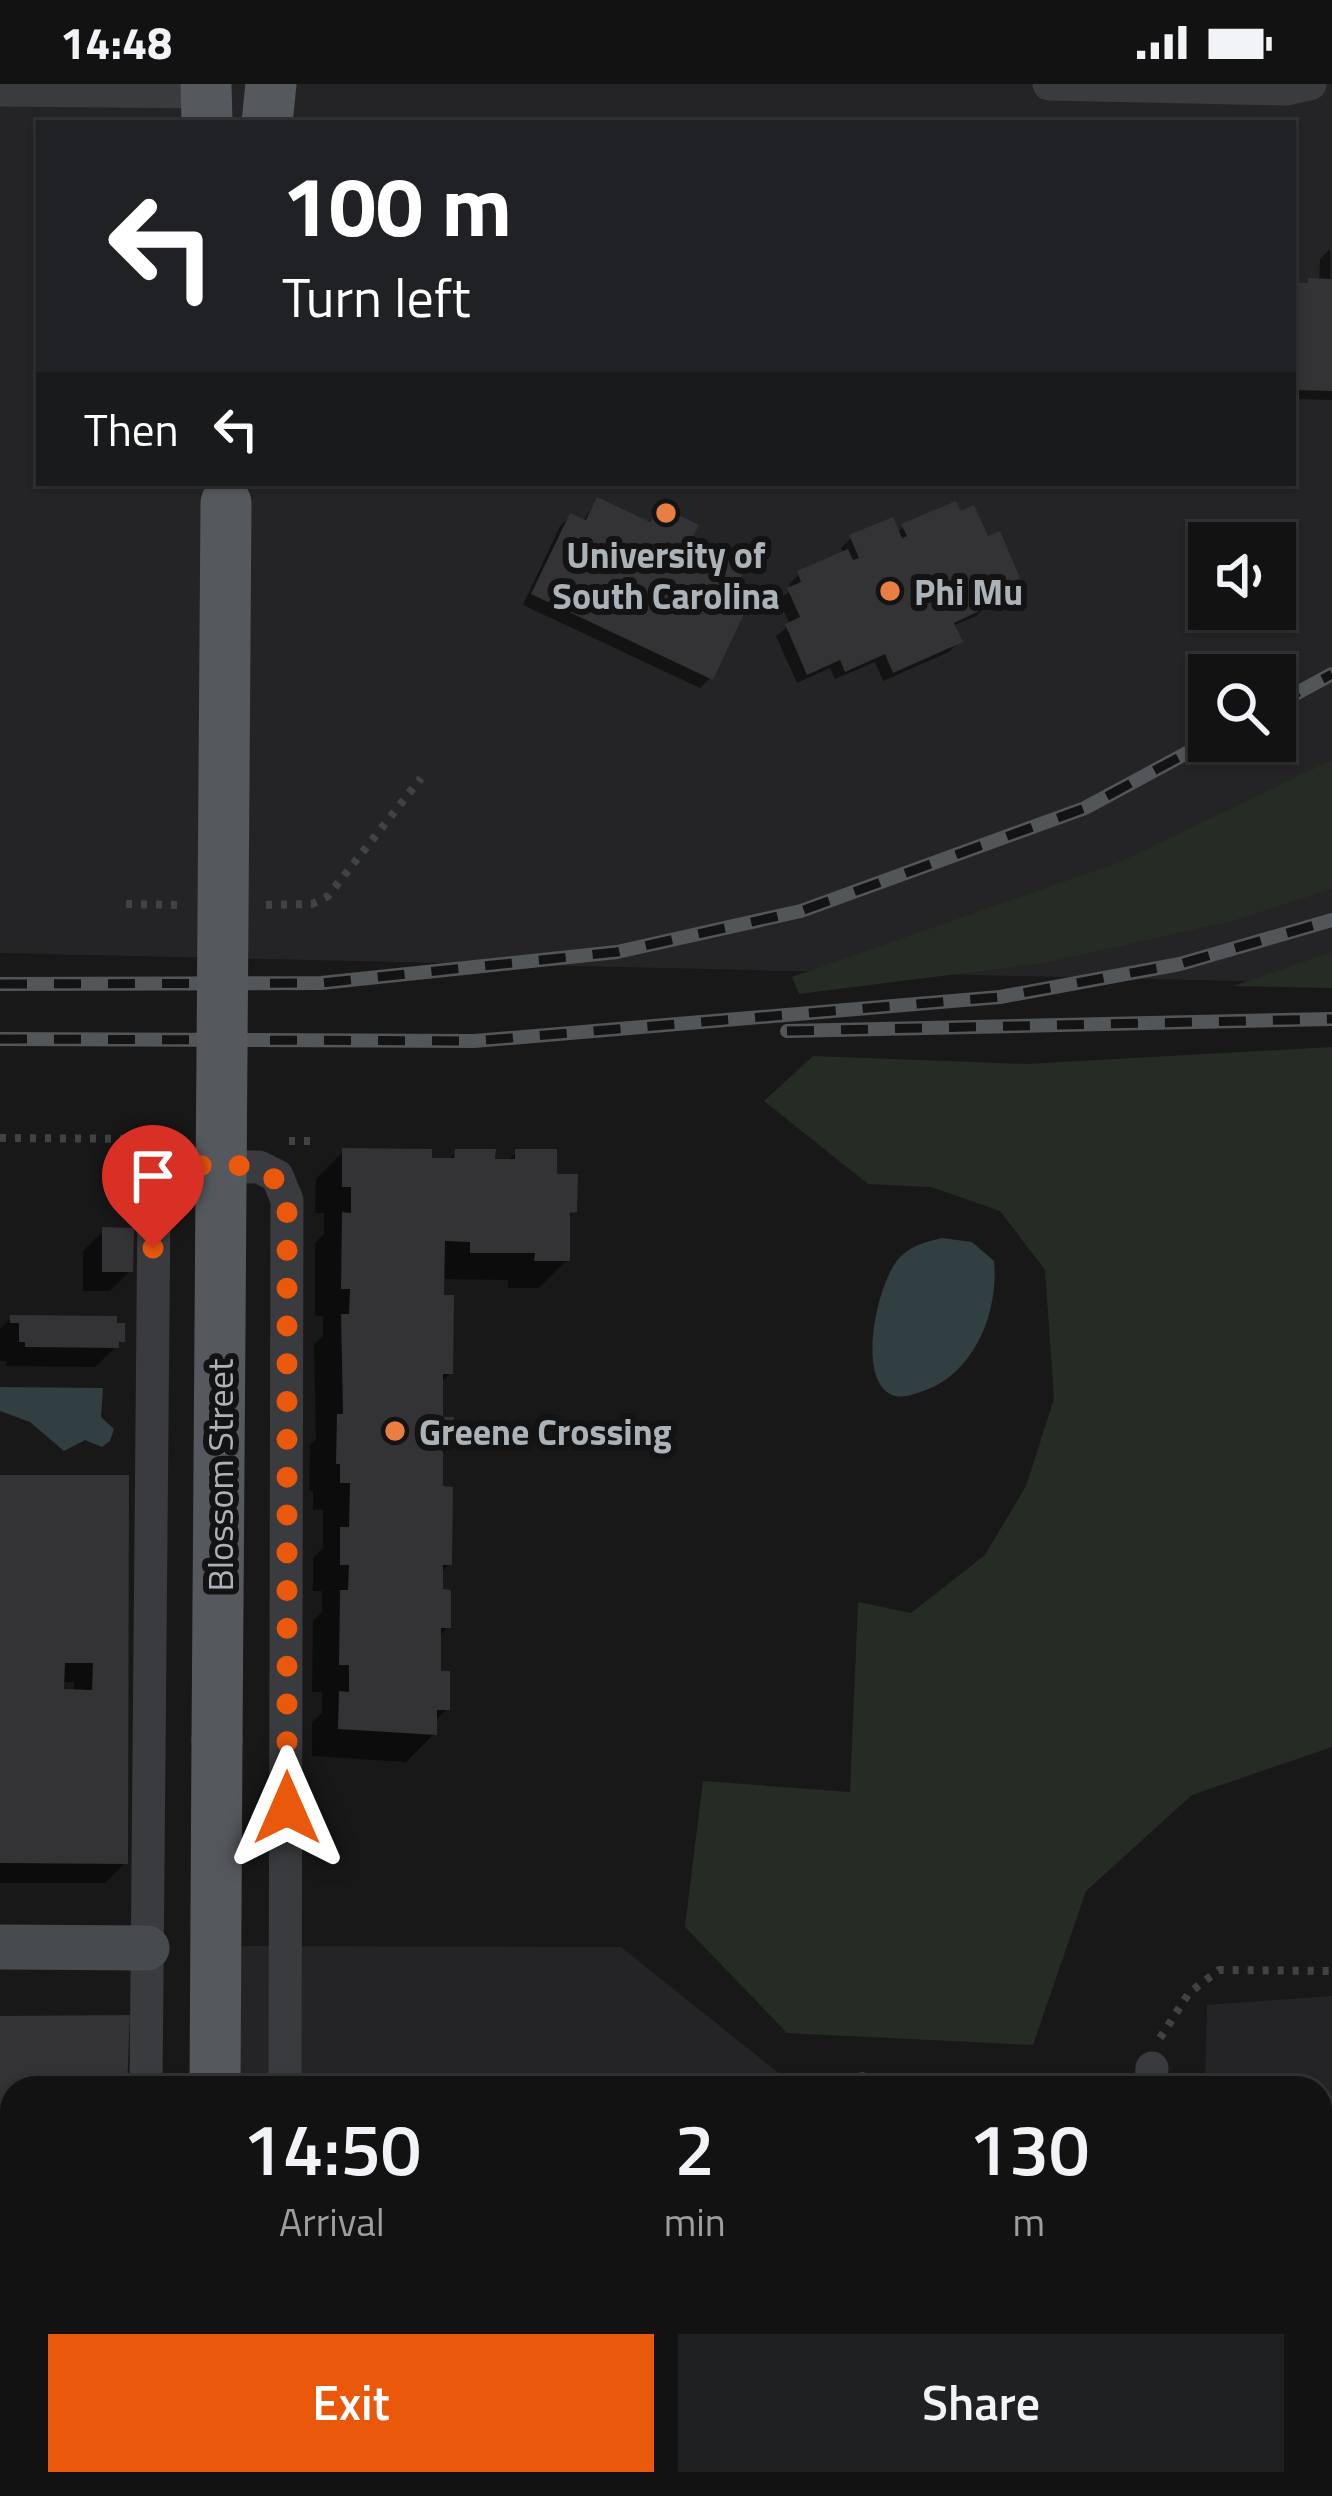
<!DOCTYPE html>
<style>
body{margin:0;font-family:"Titillium Web",sans-serif;background:#1f2021;color:#f1f3f6;height:100vh;display:flex;flex-direction:column;font-size:45px;white-space:nowrap}
*{box-sizing:border-box;margin:0}
p{font-size:39px;color:#9c9ea0}
.icon{flex:none;width:66px;height:66px;fill:none;stroke:currentColor;stroke-width:2;stroke-linecap:round;stroke-linejoin:round}
.map{position:relative;flex:1;overflow:hidden}
.side{position:absolute;left:0px;top:1992px;width:1332px;height:420px;display:flex;flex-direction:column;background:#121213;border-radius:36px 36px 0 0;box-shadow:0 3px 9px #0004,0 0 0 3px #313233}
.side>*{flex:none}
.hud{position:absolute;left:36px;top:36px;width:1260px;height:366px;border-radius:0px;box-shadow:0 3px 9px #0004,0 0 0 3px #313233;background:#202124;color:#fff;overflow:hidden}
.fabs{position:absolute;left:1188px;top:438px;display:grid;gap:24px}
.fabs a{display:grid;place-items:center;width:108px;height:108px;border-radius:0px;background:#121213;box-shadow:0 3px 9px #0004,0 0 0 3px #313233;font-size:60px}
.pin{position:absolute;display:grid;place-items:center;width:102px;height:102px;color:#fff;margin:-123px -51px;border-radius:50% 50% 50% 0;rotate:-45deg;box-shadow:0 0 12px #0007}
.pin .icon{rotate:45deg}
.me{position:absolute;width:132px;margin:-66px;rotate:0deg;stroke-linejoin:round;filter:drop-shadow(0 0 9px #0008)}
.turn{display:flex;align-items:center;gap:42px;height:252px;padding:0 48px;font-size:54px}
.turn .icon{width:156px;height:156px;stroke-width:2.5}
.turn b{display:block;font-size:84px;line-height:102px}
.then{display:flex;align-items:center;height:114px;padding:0 48px;background:#0003;gap:24px;font-size:45px}
.eta{display:flex;justify-content:space-evenly;align-items:center;height:204px;text-align:center}
.eta b{font-size:72px;font-weight:600;line-height:84px}
.primary-button{display:flex;gap:24px;margin-top:auto;padding:24px 48px}
.primary-button a{flex:1;height:138px;border-radius:0px;background:#ea580c;color:#fff;font-size:48px;font-weight:600;line-height:138px;text-align:center}
.primary-button a+a{background:#1f2021;color:#f1f3f6}
.status{display:flex;justify-content:space-between;align-items:center;height:84px;padding:0 60px;background:#121213;direction:ltr}
.status svg{height:33px;fill:currentColor}
.map>svg:first-child{display:block}
</style>
<div class="status"><b>14:48</b><svg viewBox="0 0 49 12"><path d="M0 12V9h3v3zM5 12V6h3v6zM10 12V3h3v9zM15 12V0h3v12zM26 1h20v11H26zM47 4h2v5h-2z"/></svg></div>
<div class="map">
<svg width="1332" height="2412" viewBox="0 0 1332 2412">
<rect width="100%" height="100%" fill="#181819"/>
<path fill="#242426" fill-rule="evenodd" d="M0,0H1332V899L0,869ZM39,39H1293V399H39ZM1209,459H1275V525H1209ZM1209,591H1275V657H1209Z
M208,1862L621,1863L780,1990L1130,1991V2004H207Z
M1332,1912V2412H1196V2400H1320V2004H1205L1207,1921Z
M204,2400H1127V2412H204Z"/>
<path fill="#252c24" d="M1332,676V805L1232,837L1044,879L799,910L792,893L1120,778Z
M1332,868V904L1233,902Z
M1332,963V1663L1192,1711L1086,1807L1033,1961L787,1949L685,1843L703,1697L850,1708L858,1518L911,1529L985,1471L1026,1402L1054,1315L1045,1186L1000,1127L931,1103L868,1100L764,1017L813,972L1026,980Z"/>
<path fill="#313f42" d="M942,1154L972,1158L994,1177C999,1227 975,1288 926,1306C915,1310 901,1316 890,1310C856,1292 878,1196 900,1173C912,1161 926,1158 942,1154Z
M0,1303L103,1304L101,1333L114,1345L110,1357L102,1363L85,1356L64,1367L30,1338L0,1327Z"/>
<path fill="#0007" fill-rule="evenodd" d="M1330,165L1332,316L1293,315V201L1319,199L1320,175Z
M597,417L647,440L659,425L686,459L710,594L700,604L523,521L560,442L570,432L582,438Z
M903,443L986,456L1017,494L1007,504L983,514L986,522L976,532L952,542L959,558L949,568L883,597L875,578L835,595L830,584L797,599L776,552L790,541L779,516L791,506L789,500L799,490L844,470L841,464L851,454L897,449Z
M344,1067L428,1077H447L456,1068L506,1078L517,1068L554,1093L574,1127L567,1134V1176L539,1204H508V1196L441,1195L450,1289L440,1300V1336L451,1361L440,1372L449,1480L440,1489L448,1543L438,1553V1590L447,1625L434,1638V1650L406,1678L312,1672V1638L322,1629V1608H312L313,1537L322,1528V1507H313V1474L323,1464V1426H313V1407H309L310,1361L316,1355L314,1261L323,1252V1232H315V1159L324,1150V1129H315L316,1095Z
M104,1146L130,1187L110,1207H83V1167Z
M11,1234L122,1257L95,1283L6,1282V1277H0V1245Z
M0,1394H126L125,1779L105,1799H0ZM61,1598H74V1608H61Z
M1320,2261H1332V2412H1236V2400H1320Z
M395,2400H611L603,2409L395,2412Z
M626,2400H717L709,2408H626Z
M744,2400H1038V2412H735Z"/>
<path fill="#333335" fill-rule="evenodd" d="M1308,194L1332,195V307L1293,306V199H1308Z
M597,413L650,438L658,421L699,441L690,458L745,484L734,509L750,517L713,596L531,510L570,429L586,436Z
M956,417L961,427L974,421L988,452L1000,447L1020,494L985,510L990,522L954,539L963,558L893,589L885,570L845,588L840,576L807,591L785,540L800,533L787,504L801,498L797,487L848,465L853,476L859,474L849,451L893,433L902,454L907,452L901,440Z
M342,1064L432,1065V1074H454L455,1065H496L495,1075H515V1065H557V1090H578L577,1128L570,1129V1177H534L535,1169H470V1158L445,1157L444,1211H454L453,1290H443V1333H454V1362H443V1402L453,1403L452,1481H443V1505L451,1506V1544H441V1587H450V1626H437V1651L338,1645L339,1607L349,1608V1581H339L340,1506H348L349,1481H340V1443H349L350,1399H340V1380H336L337,1330H343L341,1230H349L350,1205H341L342,1128L351,1129V1103H342Z
M102,1143L134,1144L133,1188H102Z
M10,1231L117,1232V1239H125V1258H119V1264L25,1263V1258H19V1239H10Z
M0,1391H129L128,1780L0,1779ZM65,1579H93L92,1606L64,1605Z
M130,1931L127,2004H12V2400H115V2412H0V1932Z
M1320,2258H1332V2412H1255V2400H1320Z
M409,2400H538V2412H409Z
M750,2400H1041V2412H750Z"/>
<g fill="none" stroke-linecap="round" stroke-linejoin="round">
<path stroke="#3f4345" stroke-width="8" stroke-dasharray="6 9" stroke-linecap="butt" d="M126,820L179,821
M266,821L312,820L328,812L421,694
M0,1054L154,1055
M289,1057H310
M1160,1954L1189,1909L1219,1886L1332,1887"/>
<path stroke="#393b3e" stroke-width="16" d="M861,2004L862,1996"/>
<path stroke="#393b3e" stroke-width="33" d="M1049,0L1287,5L1310,0
M0,6L206,8
M146,2004L154,1118L164,1094L181,1082L259,1083L277,1092L287,1116L285,2004
M1151,2004L1152,1984
M160,2400L165,2412
M254,2412L259,2400
M1148,2412V2400"/>
<path stroke="#474b4e" stroke-width="45" d="M0,1863L147,1864"/>
<path stroke="#55595d" stroke-width="51" d="M206,0L207,39
M267,39L271,0
M215,2004L217,1656
M211,2412V2400"/>
<defs>
<path id="rail" d="M1275,621L1332,590
M0,900L321,899L617,868L801,827L1085,724L1209,657
M787,947L1332,935
M0,955L474,957L1000,913L1180,880L1332,836"/>
</defs>
<use href="#rail" stroke="#525659" stroke-width="14"/>
<use href="#rail" stroke="#131314" stroke-width="9" stroke-dasharray="27" stroke-linecap="butt"/>
<path stroke="#55595d" stroke-width="51" d="M217,1656L226,419"/>
</g>
<g fill="none" stroke-linecap="round" stroke-linejoin="round">
<path stroke="#ea580c" stroke-width="21" stroke-dasharray="0 37.8" d="M153,1164C153,1133 147,1097 181,1082C221,1083 272,1070 287,1116V1724"/>
</g>
<g fill="#e87e41" stroke="#131314" stroke-width="4.5">
<circle cx="666" cy="429" r="12"/>
<circle cx="890" cy="507" r="12"/>
<circle cx="395" cy="1347" r="12"/>
</g>
<g text-anchor="middle" dominant-baseline="central" stroke-width="12" stroke-linejoin="round" paint-order="stroke">
<g font-size="36" font-weight="bold" fill="#abb3b9" stroke="#131314" text-anchor="start">
<text x="666" y="470" text-anchor="middle">University of<tspan x="666" dy="41">South Carolina</tspan></text>
<text x="914" y="507">Phi Mu</text>
<text x="419" y="1347">Greene Crossing</text>
</g>
<g font-size="36" fill="#abb3b9" stroke="#131314">
<text transform="translate(219 1391) rotate(-90)">Blossom Street</text>
</g>
</g>
</svg>
<div class="fabs">
<a><svg class="icon" aria-label="sound" viewBox="0 0 24 24"><path d="M4 9h4l5-4v14l-5-4H4zM17 9q2 3 0 6"/></svg></a>
<a><svg class="icon" aria-label="search" viewBox="0 0 24 24"><circle cx="10" cy="10" r="6"/><path d="M15 15l6 6"/></svg></a>
</div>
<div class="pin" style="left:153px;top:1164px;background:#d93025"><svg class="icon" aria-label="arrive" viewBox="0 0 24 24"><path d="M6 21V4h12l-3 4 3 4H6"/></svg></div>
<svg class="me" style="left:287px;top:1724px" viewBox="-20 -20 40 40"><path d="M0-17L14 15 0 8-14 15z" fill="#ea580c" stroke="#fff" stroke-width="4"/></svg>
<div class="hud">
<div class="turn"><svg class="icon" aria-label="left" viewBox="0 0 24 24"><path d="M17 20v-9H6M10 6l-5 5 5 5"/></svg><div><b>100 m</b>Turn left</div></div>
<div class="then">Then<svg class="icon" aria-label="left" viewBox="0 0 24 24"><path d="M17 20v-9H6M10 6l-5 5 5 5"/></svg></div>
</div>
<section class="side">
<div class="eta">
<div><b>14:50</b><p>Arrival</p></div>
<div><b>2</b><p>min</p></div>
<div><b>130</b><p>m</p></div>
</div>
<div class="primary-button"><a>Exit</a><a>Share</a></div>
</section>
</div>
